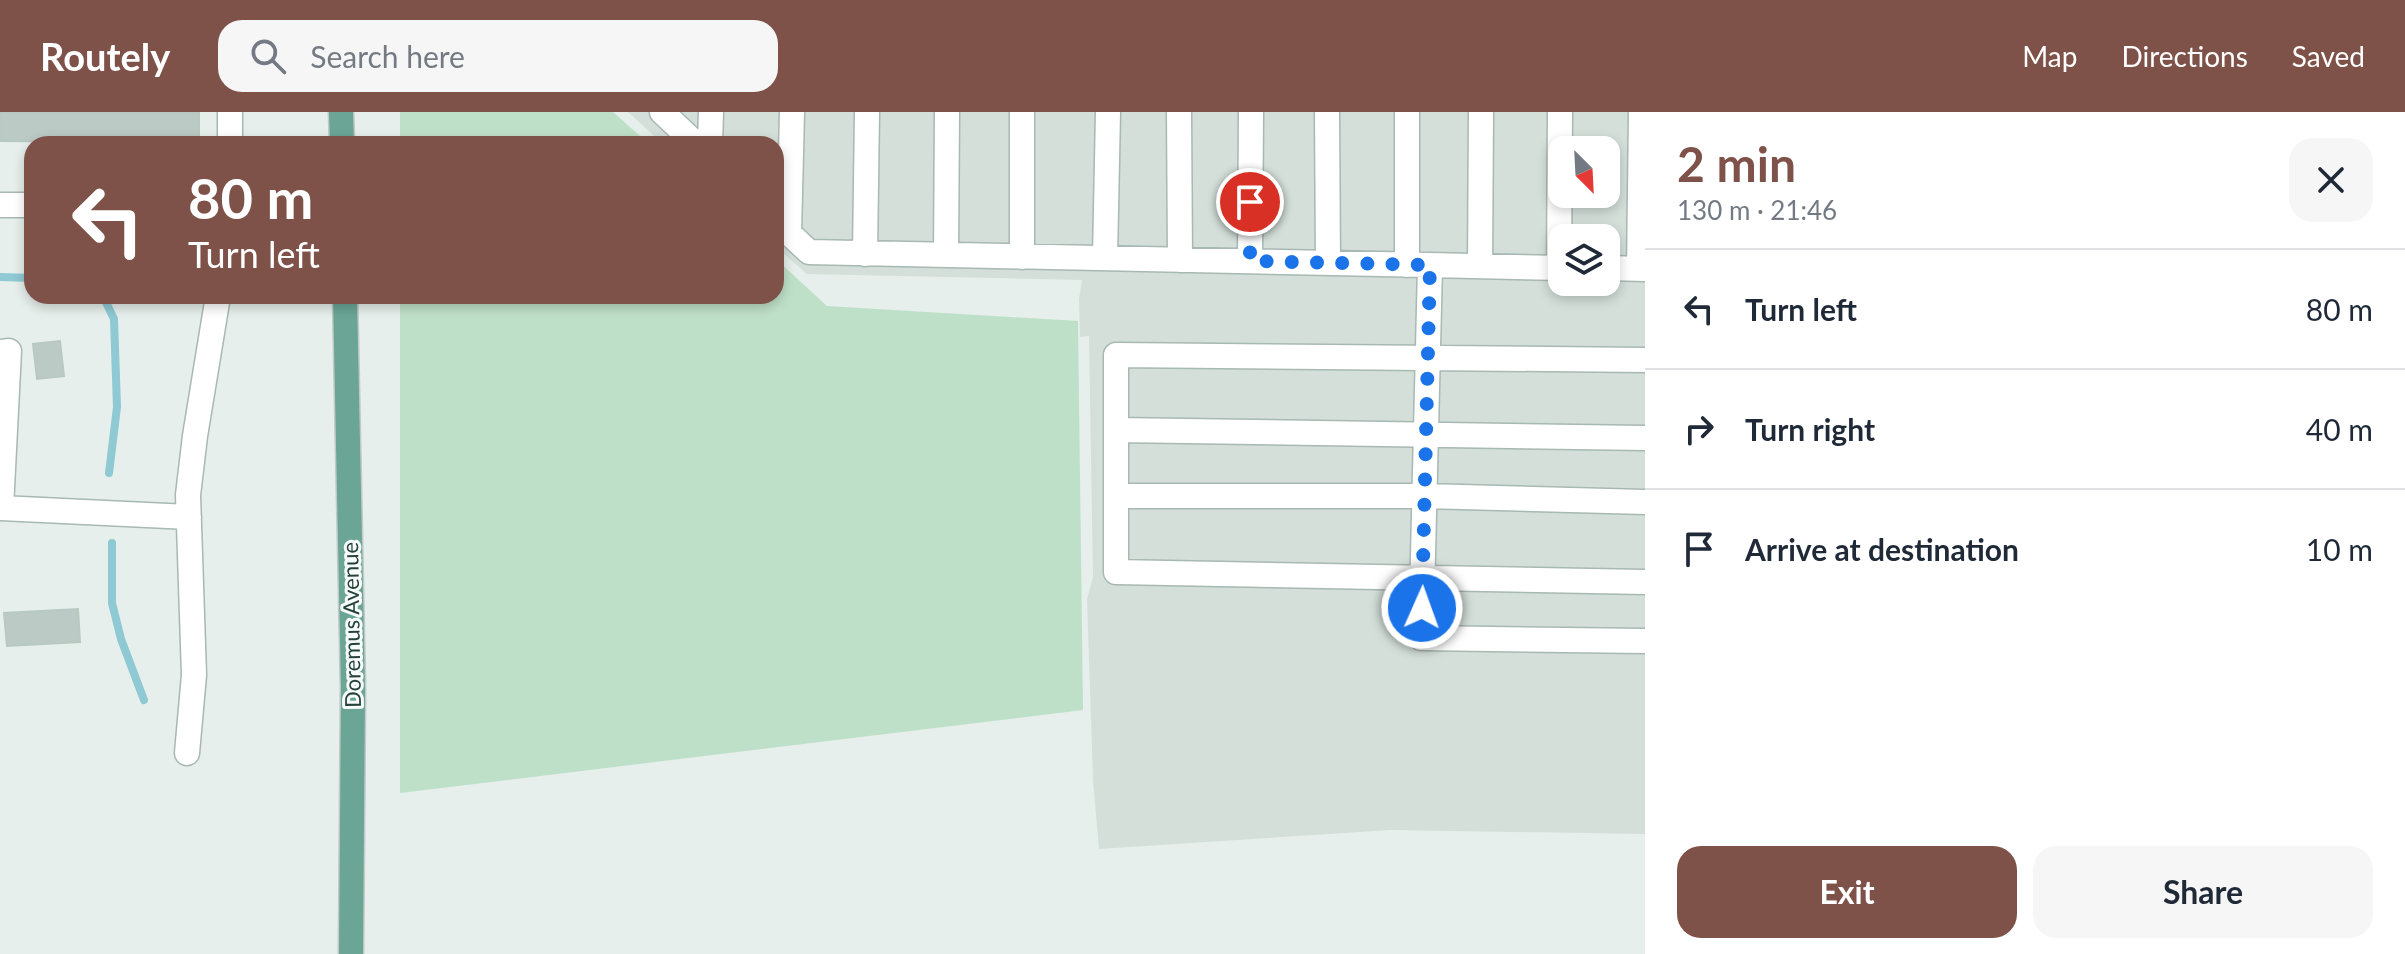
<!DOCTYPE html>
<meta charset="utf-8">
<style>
body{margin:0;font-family:Lato,sans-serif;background:#f6f6f7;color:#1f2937;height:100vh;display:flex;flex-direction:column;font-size:30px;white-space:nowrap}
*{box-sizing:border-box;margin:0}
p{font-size:26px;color:#747a83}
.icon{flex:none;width:44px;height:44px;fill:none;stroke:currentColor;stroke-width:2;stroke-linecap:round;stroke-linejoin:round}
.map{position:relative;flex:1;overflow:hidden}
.drawer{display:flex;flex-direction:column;background:#fff;width:760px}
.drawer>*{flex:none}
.top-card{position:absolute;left:24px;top:24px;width:760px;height:168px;border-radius:24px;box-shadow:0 4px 12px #0003;background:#7f5249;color:#fff;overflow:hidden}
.needle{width:52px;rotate:156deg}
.controls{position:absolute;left:1548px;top:24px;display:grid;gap:16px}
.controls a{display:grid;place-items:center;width:72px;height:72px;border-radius:16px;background:#fff;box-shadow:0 4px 12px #0003;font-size:40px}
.pin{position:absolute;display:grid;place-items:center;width:68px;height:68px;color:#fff;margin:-34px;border:4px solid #fff;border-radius:50%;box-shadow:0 2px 8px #0007}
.me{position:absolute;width:88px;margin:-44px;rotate:2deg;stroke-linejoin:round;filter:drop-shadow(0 0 6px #0008)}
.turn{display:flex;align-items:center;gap:28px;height:168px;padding:0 32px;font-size:36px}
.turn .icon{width:104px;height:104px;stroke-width:2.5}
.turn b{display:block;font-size:56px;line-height:68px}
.round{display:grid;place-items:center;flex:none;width:84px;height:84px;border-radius:24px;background:#f6f6f7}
.summary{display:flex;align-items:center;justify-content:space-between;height:136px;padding:0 32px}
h1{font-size:48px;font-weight:700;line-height:60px;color:#7f5249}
.primary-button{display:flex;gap:16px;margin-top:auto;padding:16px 32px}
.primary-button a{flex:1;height:92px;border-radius:24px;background:#7f5249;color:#fff;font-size:32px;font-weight:700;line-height:92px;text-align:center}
.primary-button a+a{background:#f6f6f7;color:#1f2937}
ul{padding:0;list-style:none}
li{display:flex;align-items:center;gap:24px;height:120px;padding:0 32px;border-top:2px solid #e0e1e3}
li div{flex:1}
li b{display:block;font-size:30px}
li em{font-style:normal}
header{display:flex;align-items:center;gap:48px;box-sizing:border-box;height:112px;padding:0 40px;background:#7f5249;color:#fff}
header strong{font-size:38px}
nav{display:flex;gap:44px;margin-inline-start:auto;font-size:28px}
.search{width:560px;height:72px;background:#f6f6f7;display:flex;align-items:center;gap:20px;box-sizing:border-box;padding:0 28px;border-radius:24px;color:#747a83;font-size:30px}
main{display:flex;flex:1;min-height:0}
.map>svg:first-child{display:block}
</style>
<header>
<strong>Routely</strong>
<div class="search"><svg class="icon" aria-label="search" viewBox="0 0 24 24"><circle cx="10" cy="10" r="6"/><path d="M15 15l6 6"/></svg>Search here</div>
<nav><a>Map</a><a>Directions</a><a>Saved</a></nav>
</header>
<main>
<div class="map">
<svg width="1645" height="842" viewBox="0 0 1645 842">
<rect width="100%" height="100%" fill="#e6efeb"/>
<path fill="#d4dfda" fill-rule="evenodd" d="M628,0H1645V722L1391,718L1099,737L1093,668L1087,487L1093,465L1089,224L1080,225L1079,187L1082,168L807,162L776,135V32H663ZM1562,38H1606V82H1562ZM1562,126H1606V170H1562Z"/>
<path fill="#bfe0c8" d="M400,0H613L649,32H400Z
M776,147L827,194L1078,209L1083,598L400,681V184H776Z"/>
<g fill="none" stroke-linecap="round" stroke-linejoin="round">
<path stroke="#8ec9d4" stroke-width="8" d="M0,165L32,166
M103,184L114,207L117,295L109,361
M112,431V491L121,527L144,588"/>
</g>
<path fill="#bbcac4" stroke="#b8c9c2" stroke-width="2" d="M0,0H199V31L0,29Z
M60,229L64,264L37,267L33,232Z
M78,497L80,530L7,534L4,501Z"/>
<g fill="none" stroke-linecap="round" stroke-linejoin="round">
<defs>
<path id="minor" d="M662,0L696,32
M1179,0L1180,148
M1327,0L1328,151
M230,32V0
M710,32L711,0
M0,93H32
M776,109L809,140L1430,153
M789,121L792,0
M865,142L867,0
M946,143L947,0
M1022,145V0
M1105,146L1108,0
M1250,149L1251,0
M1407,153V0
M1480,154L1481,0
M1559,156L1560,0
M1562,156L1430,153L1421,526L1645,529
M1606,156L1645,157
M1639,157L1641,0
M0,240L9,239L1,396
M1645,248L1116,243V460L1645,470
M1116,318L1645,326
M1116,384H1425L1645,390
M0,396L189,405
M187,641L194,563L188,383L195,324L218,184"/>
<path id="major" d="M341,0L342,32
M345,184L353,577L351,842"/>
</defs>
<use href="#minor" stroke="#a8b8b2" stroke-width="27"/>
<use href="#major" stroke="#c2cac8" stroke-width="27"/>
<use href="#minor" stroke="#fff" stroke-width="24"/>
<use href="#major" stroke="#6aa596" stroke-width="24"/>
</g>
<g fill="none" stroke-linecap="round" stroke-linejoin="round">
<path stroke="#1a73e8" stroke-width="14" stroke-dasharray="0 25.2" d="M1250,90V149L1430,153L1422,496"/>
</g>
<g text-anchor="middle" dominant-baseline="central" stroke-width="6" stroke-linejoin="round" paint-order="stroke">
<g font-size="22" fill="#24423a" stroke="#f7fbf9">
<text transform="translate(351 513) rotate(-91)">Doremus Avenue</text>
</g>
</g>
</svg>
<div class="controls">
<a><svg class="needle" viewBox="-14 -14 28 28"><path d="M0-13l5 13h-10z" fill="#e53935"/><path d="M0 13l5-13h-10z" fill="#747a83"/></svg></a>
<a><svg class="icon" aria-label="layers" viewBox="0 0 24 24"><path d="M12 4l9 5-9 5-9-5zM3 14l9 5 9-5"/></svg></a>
</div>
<div class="pin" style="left:1250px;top:90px;background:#d93025"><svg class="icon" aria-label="arrive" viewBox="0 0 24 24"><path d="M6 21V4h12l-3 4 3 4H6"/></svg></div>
<svg class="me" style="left:1422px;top:496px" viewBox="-20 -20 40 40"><circle r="17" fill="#1a73e8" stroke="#fff" stroke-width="3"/><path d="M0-11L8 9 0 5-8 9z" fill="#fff"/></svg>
<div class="top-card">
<div class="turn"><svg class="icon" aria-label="left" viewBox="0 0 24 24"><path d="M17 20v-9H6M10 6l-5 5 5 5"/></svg><div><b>80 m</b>Turn left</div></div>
</div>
</div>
<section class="drawer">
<div class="summary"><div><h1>2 min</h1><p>130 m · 21:46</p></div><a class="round"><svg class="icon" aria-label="close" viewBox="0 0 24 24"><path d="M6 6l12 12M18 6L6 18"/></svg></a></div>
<ul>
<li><svg class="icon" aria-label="left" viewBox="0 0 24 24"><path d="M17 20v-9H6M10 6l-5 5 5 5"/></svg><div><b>Turn left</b></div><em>80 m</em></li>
<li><svg class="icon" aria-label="right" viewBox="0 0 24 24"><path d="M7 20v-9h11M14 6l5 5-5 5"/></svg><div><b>Turn right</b></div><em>40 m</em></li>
<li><svg class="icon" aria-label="arrive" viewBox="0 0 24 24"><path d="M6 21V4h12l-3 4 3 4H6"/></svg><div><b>Arrive at destination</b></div><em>10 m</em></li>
</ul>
<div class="primary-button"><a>Exit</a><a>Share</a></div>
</section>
</main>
